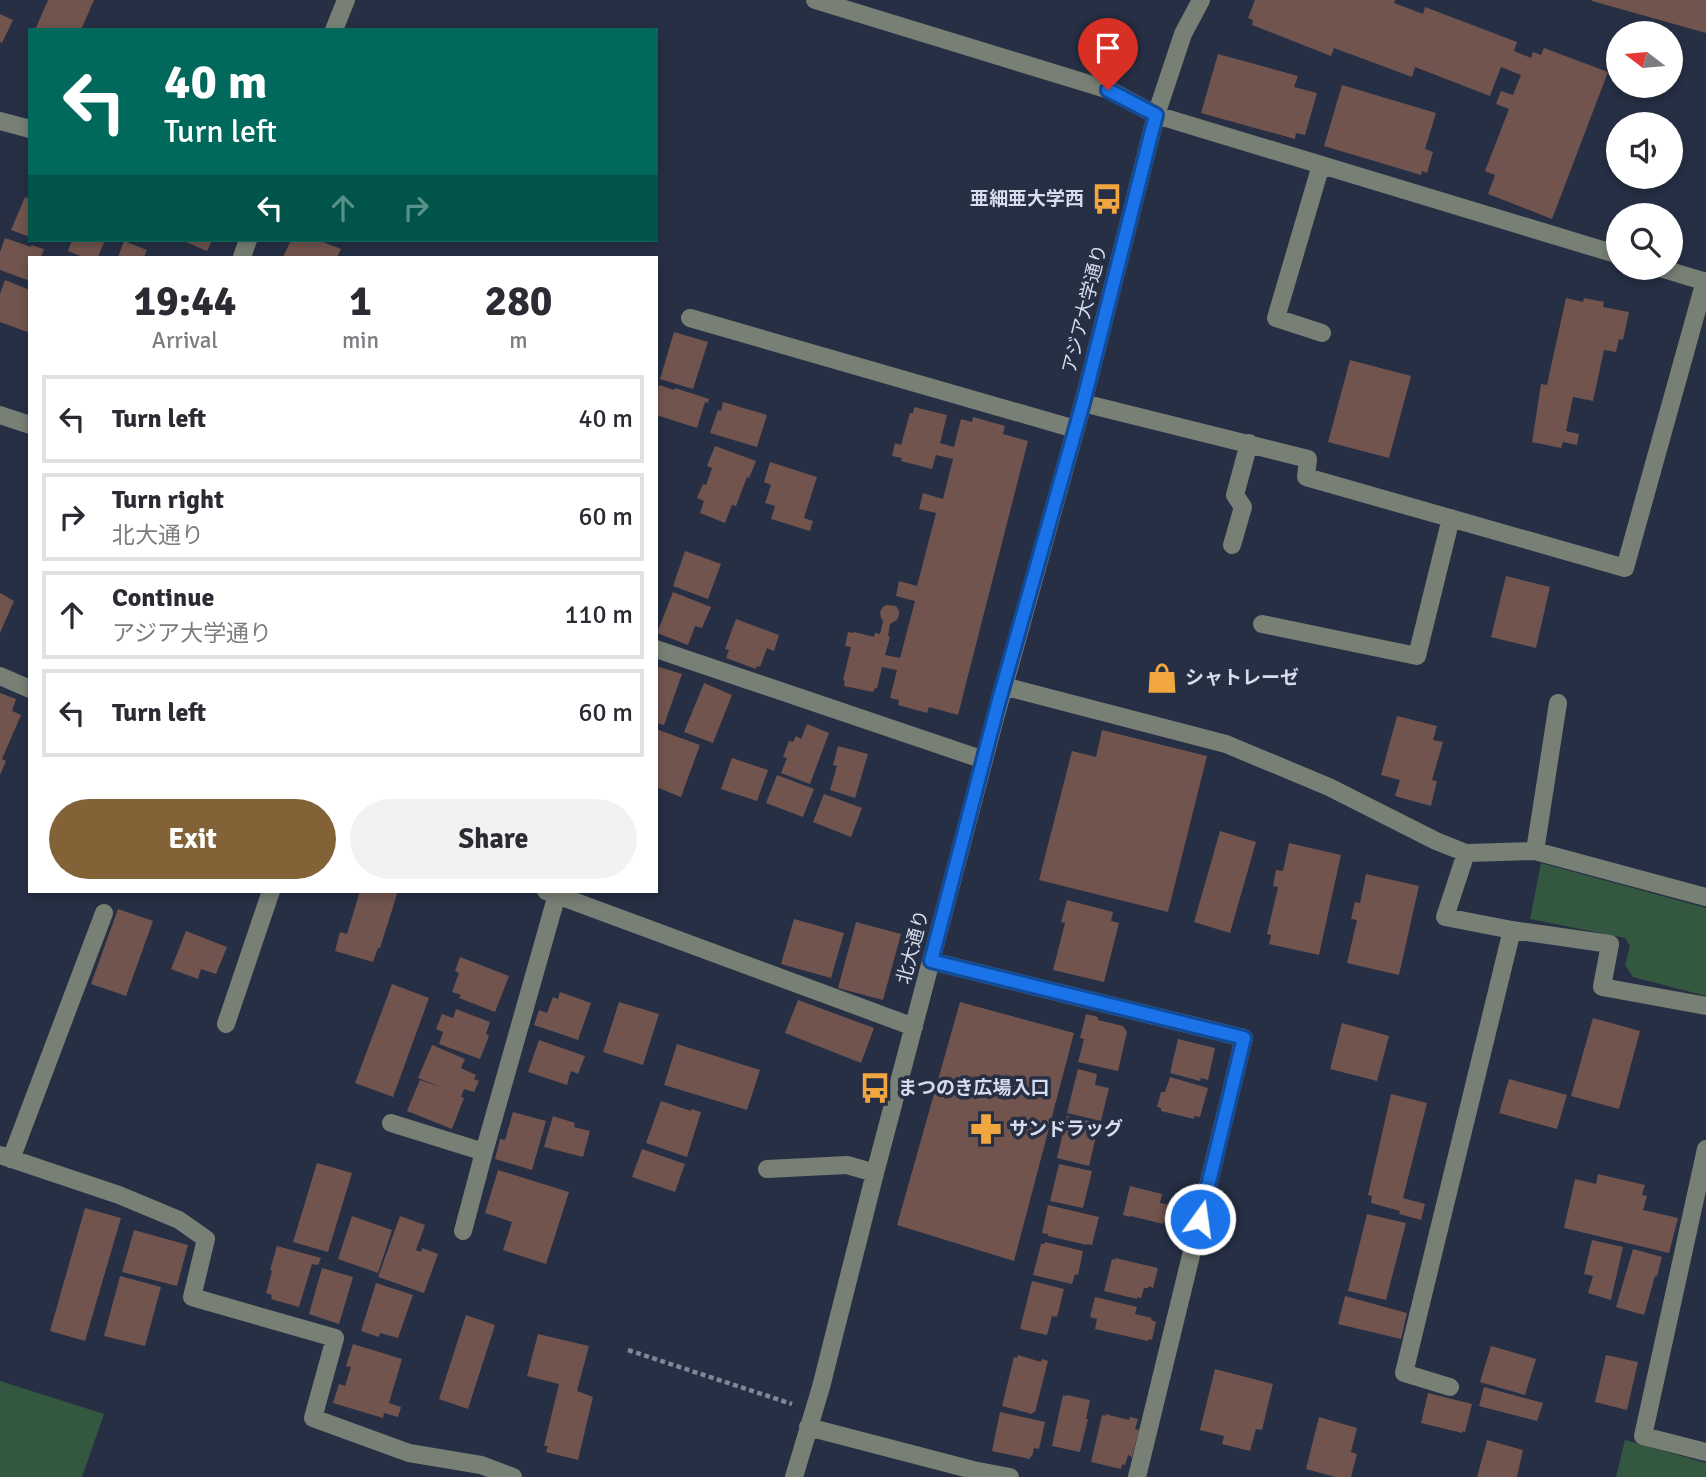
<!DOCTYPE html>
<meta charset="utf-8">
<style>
body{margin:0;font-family:Signika,"Noto Sans JP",sans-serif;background:#f2f2f3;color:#2b2b33;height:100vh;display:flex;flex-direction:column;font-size:26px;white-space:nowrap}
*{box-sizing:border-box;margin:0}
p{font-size:23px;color:#7c7c81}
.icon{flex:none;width:38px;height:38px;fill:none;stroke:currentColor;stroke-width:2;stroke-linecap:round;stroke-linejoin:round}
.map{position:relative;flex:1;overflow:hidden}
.details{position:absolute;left:28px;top:256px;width:630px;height:637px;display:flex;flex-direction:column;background:#fff;border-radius:0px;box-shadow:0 4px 10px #0003}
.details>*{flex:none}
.top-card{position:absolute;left:28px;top:28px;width:630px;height:214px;border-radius:0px;box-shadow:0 4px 10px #0003;background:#00695c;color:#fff;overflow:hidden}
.needle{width:46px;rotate:286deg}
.buttons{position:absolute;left:1606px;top:21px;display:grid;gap:14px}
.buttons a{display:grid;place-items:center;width:77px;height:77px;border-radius:50%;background:#fff;box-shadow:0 4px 10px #0003;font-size:35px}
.pin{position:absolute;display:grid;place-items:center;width:60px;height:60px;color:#fff;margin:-72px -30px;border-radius:50% 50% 50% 0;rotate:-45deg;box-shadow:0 0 7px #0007}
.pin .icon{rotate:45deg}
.me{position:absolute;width:77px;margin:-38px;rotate:14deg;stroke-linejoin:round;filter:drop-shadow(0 0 5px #0008)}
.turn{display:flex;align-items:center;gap:24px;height:147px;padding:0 21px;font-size:32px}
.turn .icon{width:91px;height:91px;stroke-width:2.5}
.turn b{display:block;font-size:49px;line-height:60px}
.lanes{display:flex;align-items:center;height:66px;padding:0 21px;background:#0003;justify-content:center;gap:35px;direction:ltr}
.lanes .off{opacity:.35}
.eta{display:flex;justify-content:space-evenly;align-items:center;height:119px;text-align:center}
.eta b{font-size:42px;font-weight:700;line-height:49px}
.primary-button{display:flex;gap:14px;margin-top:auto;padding:14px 21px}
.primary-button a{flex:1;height:80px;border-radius:42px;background:#846238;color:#fff;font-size:28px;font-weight:700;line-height:80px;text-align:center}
.primary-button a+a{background:#f2f2f3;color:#2b2b33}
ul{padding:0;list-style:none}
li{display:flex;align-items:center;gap:21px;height:88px;margin:0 14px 10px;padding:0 7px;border:4px solid #e1e1e2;border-radius:0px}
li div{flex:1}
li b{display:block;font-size:26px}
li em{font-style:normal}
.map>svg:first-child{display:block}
</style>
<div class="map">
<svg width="1706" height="1477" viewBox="0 0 1706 1477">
<rect width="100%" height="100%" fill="#262f44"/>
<path fill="#34573f" d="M1541,863L1706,908V996L1633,977L1625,965L1630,946L1625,938L1530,919Z
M0,1381L104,1414L82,1477H0Z
M1625,1440L1706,1463V1477H1616Z"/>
<path fill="#71544e" d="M48,0H94L81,30H35Z
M1255,0H1395L1394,3L1423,14L1425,7L1517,42L1514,51L1531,58L1533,52L1541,55L1544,48L1608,72L1552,219L1488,194L1495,175L1485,171L1509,109L1496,104L1501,91L1513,95L1521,75L1501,67L1490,96L1415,67L1412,77L1334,48L1331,56L1252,25L1253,20L1248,18Z
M1592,0H1706V33L1592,1Z
M0,14L13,20L2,43L0,42Z
M1218,54L1298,76L1294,87L1317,93L1305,135L1296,133L1295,139L1201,113Z
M1342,85L1436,113L1425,149L1433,152L1427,173L1422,171L1421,175L1324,146Z
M25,197L30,199V237L11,230Z
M5,238L31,247V245L44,249L41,257H30V281L0,270V252Z
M72,240H105L98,257H83L68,251Z
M181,240H212L207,251Z
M291,240H318L341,249L337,257H283Z
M124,241L147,250L144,257H118Z
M5,280L30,290V333L0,322V294Z
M1566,298L1583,302L1584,298L1604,302L1603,307L1629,312L1623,340L1619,339L1616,352L1604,350L1593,401L1573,397L1566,431L1579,434L1577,445L1563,442L1561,448L1532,442L1541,384L1547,385Z
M674,332L708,342L693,389L660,379Z
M1350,360L1411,376L1389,458L1328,442Z
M659,385L674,390L675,388L709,399L708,403L705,402L697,428L656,415V394Z
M723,402L767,415L757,447L710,433L718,410L721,411Z
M914,407L947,415L940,443L954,447L961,419L972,422L973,417L1005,426L1003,434L1028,441L958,715L929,707L927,713L898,705L899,700L890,698L897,670L882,667L877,688H875L873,692L844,686L845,681L843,680L851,647L845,646L848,632L854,633V632L874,637L875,633L880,634L883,621L881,618L880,612L883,607L886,605L896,606L899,611V615L897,620L890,624L888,636L890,637L885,655L900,658L915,601L896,596L899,581L917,586L936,513L919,509L923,493L943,499L953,459L936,455L932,469L901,461L902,458L892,456L895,443L901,445L910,413H913Z
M715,446L756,461L749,478L747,477L736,506L732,505L725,523L700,513L704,501L697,498L703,484L706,485L712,468L707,466Z
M770,462L817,477L804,518L813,521L810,531L771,519L775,506L765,503L771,485L764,482Z
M685,551L721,564L708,599L673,586Z
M1506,576L1550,587L1536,648L1491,637Z
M673,592L711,607L702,628L695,626L688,645L657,633Z
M0,593L14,601L0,633Z
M736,619L779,635L774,651L767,648L760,667L757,666L756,669L726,658L729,650L725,649Z
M656,666L682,674L664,725L656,723Z
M704,683L732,695L713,743L684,732Z
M0,693L16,699L12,711L21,715L2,759L6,761L0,775Z
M1397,716L1437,726L1433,740L1443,742L1432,780L1437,781L1431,806L1395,796L1400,780L1381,775Z
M807,724L829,733L810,784L781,773L787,758L783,757L789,741L793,742L796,736L801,739Z
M656,729L700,745L681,797L656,787Z
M1102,730L1207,756L1168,912L1039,880L1072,751L1096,757Z
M838,746L868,754L855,798L830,790L837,766L833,765Z
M732,758L768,770L757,801L721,789Z
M777,775L814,789L803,817L766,803Z
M824,794L862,808L851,837L813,822Z
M1220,831L1256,842L1230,933L1194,922Z
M1289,843L1341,855L1319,955L1269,944L1271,935L1267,934L1278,887L1273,886L1276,870L1283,871Z
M1366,874L1419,886L1399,975L1347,963L1357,920L1351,919L1355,902L1360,903Z
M360,891H398L380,948H378L373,962L335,951L340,932L347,934Z
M1067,900L1113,912L1111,921L1119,923L1104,982L1053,970L1065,923L1061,922Z
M118,909L153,921L126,996L91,984Z
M794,919L844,933L831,978L781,964Z
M856,922L901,934L883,1000L838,988Z
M186,931L227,947L216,974L201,969L198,979L171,969Z
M460,957L509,976L495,1012L459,998L461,995L452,992L459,973L455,971Z
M392,984L429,998L393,1097L355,1083Z
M560,992L591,1003L578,1040L534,1025L539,1010L547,1013L553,997L558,999Z
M798,1000L874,1028L861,1063L785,1033Z
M619,1002L659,1014L643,1065L603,1052Z
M960,1002L1074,1033L1014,1261L897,1225Z
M456,1009L490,1022L486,1034L489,1036L480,1059L439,1044L443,1032L436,1029L442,1014L453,1018Z
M1086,1014L1098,1017V1020L1123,1026L1127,1032L1118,1071L1078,1062L1084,1039L1080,1038Z
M1593,1018L1640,1031L1619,1109L1571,1096Z
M1342,1023L1389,1036L1377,1081L1330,1069Z
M1178,1039L1215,1048L1208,1080L1201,1078L1200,1081L1170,1073Z
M539,1040L585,1056L578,1074L571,1071L567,1085L528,1072Z
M677,1044L760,1070L747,1110L664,1085Z
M432,1045L465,1059L461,1068L476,1075L474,1079L479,1081L474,1092L464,1089L461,1097L464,1098L452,1129L407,1111L420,1080L443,1088L418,1078Z
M1078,1069L1097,1074L1095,1085L1109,1088L1101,1121L1067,1113Z
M1170,1077L1208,1088L1200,1117L1194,1116V1119L1161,1111V1108L1157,1107L1161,1092H1165Z
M1509,1079L1567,1095L1557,1129L1499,1113Z
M1391,1094L1427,1103L1403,1198L1425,1204L1421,1220L1399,1214L1400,1211L1371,1203L1372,1196L1368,1195Z
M661,1101L691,1111V1109L701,1112L687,1157L646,1143Z
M513,1112L546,1121L532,1170L495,1159L500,1139L505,1140Z
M553,1116L575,1123L574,1127L590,1131L583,1157L544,1147Z
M1067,1116L1089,1121L1086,1134L1096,1136L1089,1166L1057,1158Z
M642,1149L685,1164L675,1192L632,1177Z
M317,1163L352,1173L328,1252L293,1242Z
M1059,1164L1092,1171L1083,1208L1050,1201Z
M498,1170L569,1192L546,1264L503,1250L512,1222L485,1213Z
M1598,1174L1645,1185L1642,1195L1647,1196L1643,1210L1678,1218L1669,1253L1564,1228L1575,1179L1596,1184Z
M1130,1186L1162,1194L1160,1203L1173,1206L1168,1224L1163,1222V1224L1131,1216V1217L1123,1215Z
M1048,1205L1099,1217L1092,1245L1087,1244V1245L1048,1236V1234L1042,1233Z
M85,1208L121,1218L85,1341L50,1331Z
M1367,1214L1406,1223L1386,1300L1348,1291Z
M352,1216L392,1230L378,1273L338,1259Z
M400,1216L425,1225L416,1250L421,1252L422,1248L438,1254L424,1293L378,1277Z
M134,1230L188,1245L177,1286L122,1272Z
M1592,1240L1623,1247L1611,1300L1588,1293L1593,1276L1584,1274Z
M1045,1242L1083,1251L1078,1275L1075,1274L1072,1284L1033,1275L1041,1244H1044Z
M277,1246L321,1258L318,1265L312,1264L299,1307L271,1299L272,1295L266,1293L272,1271L270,1270Z
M1633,1249L1662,1257L1657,1276H1655L1644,1315L1616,1307Z
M1115,1258L1158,1268L1153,1288L1149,1286L1148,1288H1144L1141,1298L1137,1297V1299L1104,1291L1112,1259L1115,1260Z
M322,1268L353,1277L339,1324L309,1314Z
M120,1276L161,1287L145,1346L104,1336Z
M1032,1281L1064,1289L1057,1317L1052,1316L1047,1335L1020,1329Z
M376,1283L413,1295L398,1338L380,1333L379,1337L361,1331Z
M1345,1296L1407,1313L1401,1339L1338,1324Z
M1095,1297L1137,1307L1135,1314L1152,1318L1151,1320L1156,1322L1152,1340L1149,1339L1148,1341L1095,1329L1097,1319L1090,1317Z
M466,1315L495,1325L468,1409L439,1399Z
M538,1334L589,1346L577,1391L593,1397L578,1460L546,1452L548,1446H544L559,1384L527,1376Z
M353,1344L402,1359L389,1403L401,1407L398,1417L384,1413L383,1418L333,1403L339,1384L345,1386L351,1367L346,1366Z
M1491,1346L1536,1359L1525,1395L1480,1382Z
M1018,1355L1041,1362L1042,1359L1048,1361L1035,1412H1033L1032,1414L1002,1406L1014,1357L1017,1358Z
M1606,1355L1638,1362L1627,1410L1595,1402Z
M1215,1369L1273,1384L1262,1430L1256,1429L1250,1451L1222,1444L1224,1436L1200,1430Z
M1484,1387L1543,1403L1537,1421L1479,1406Z
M1428,1393L1472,1404L1465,1432L1463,1431L1462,1433L1421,1423Z
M1063,1395L1067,1396V1395L1090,1400L1086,1419H1088L1080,1452L1052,1446Z
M1000,1412L1045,1422L1039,1449L1034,1448L1032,1457L1030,1456V1459L992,1451Z
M1105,1414L1129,1420L1130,1417L1138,1419L1135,1429L1139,1430L1132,1457L1128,1455L1125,1465L1122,1464L1121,1469L1091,1462L1102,1415L1106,1416Z
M1319,1417L1357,1428L1351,1452L1357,1454L1351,1477H1335L1306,1469Z
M1487,1440L1523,1450L1517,1477H1477Z"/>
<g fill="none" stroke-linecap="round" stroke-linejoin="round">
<path stroke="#808899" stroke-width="4.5" stroke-dasharray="5 3.5" stroke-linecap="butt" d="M628,1350L792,1404"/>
<path stroke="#787f75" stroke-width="18" d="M815,0L1109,90L1156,115L1619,255
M334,30L346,0
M0,121L30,129
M1321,165L1276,318L1322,333
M242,257L248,240
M1660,268L1706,282
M690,318L1075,429
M1083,403L1308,459L1306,477L1625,568L1705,281
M0,415L30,425
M1232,545L1243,507L1235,495L1249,443
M1262,624L1417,656L1451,518
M656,649L984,760
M0,676L30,689
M1003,686L1226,744L1329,787L1436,841L1466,853L1535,851L1706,897
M1535,851L1558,703
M1466,853L1445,917L1512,930L1610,944L1602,987L1706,1006
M546,891L914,1027
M931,961L1244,1038L1137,1477
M226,1024L271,891
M391,1123L484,1152
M1706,1149L1643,1436L1706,1452
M0,1155L119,1195L179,1220L206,1239L192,1297L335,1338L313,1418L409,1453L481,1465L513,1477
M11,1159L104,913
M767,1169L847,1165L875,1173
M463,1231L484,1152L558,891
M1450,1387L1404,1373L1512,930
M808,1427L973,1470L1010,1477
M794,1477L821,1387L875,1173L994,722L1083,403L1156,115L1183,34L1201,0"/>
</g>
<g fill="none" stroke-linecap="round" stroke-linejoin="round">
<defs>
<path id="route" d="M1108,90L1156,115L1083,403L998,704L931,961L1244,1038L1200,1219"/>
</defs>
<use href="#route" stroke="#114b97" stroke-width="18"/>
<use href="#route" stroke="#1a73e8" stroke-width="12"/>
</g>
<defs>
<symbol id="bus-bare" viewBox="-9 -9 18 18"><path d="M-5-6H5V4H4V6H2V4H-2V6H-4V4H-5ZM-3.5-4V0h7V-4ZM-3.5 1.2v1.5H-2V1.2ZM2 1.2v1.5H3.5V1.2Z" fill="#f1a63f" stroke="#262f44" stroke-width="2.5" paint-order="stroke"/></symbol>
<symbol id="shop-bare" viewBox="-9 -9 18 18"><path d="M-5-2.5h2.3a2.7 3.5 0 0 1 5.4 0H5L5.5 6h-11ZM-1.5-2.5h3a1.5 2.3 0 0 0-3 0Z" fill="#f1a63f" stroke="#262f44" stroke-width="2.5" paint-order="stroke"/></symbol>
<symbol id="pharmacy-bare" viewBox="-9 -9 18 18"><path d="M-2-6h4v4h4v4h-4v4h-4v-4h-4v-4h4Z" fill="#f1a63f" stroke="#262f44" stroke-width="2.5" paint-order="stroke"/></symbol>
</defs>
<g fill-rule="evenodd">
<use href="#bus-bare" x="1085" y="177" width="44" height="44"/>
<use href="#shop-bare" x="1140" y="656" width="44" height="44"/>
<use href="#bus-bare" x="853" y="1066" width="44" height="44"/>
<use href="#pharmacy-bare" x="964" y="1107" width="44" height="44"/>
</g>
<g text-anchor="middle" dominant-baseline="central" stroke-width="7" stroke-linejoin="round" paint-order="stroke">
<g font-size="19" font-weight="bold" fill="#d7ddeb" stroke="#262f44" text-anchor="start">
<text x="1084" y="199" text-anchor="end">亜細亜大学西</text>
<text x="1185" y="678">シャトレーゼ</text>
<text x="898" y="1088">まつのき広場入口</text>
<text x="1009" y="1129">サンドラッグ</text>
</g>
<g font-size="19" fill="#d7ddeb" stroke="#262f44">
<text transform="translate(1085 309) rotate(-76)">アジア大学通り</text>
<text transform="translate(913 947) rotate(-75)">北大通り</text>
</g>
</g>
</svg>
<div class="buttons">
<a><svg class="needle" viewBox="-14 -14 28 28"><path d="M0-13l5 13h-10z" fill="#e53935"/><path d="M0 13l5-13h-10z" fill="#7c7c81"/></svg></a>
<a><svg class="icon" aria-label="sound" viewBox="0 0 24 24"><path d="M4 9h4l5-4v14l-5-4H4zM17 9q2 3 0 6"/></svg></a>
<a><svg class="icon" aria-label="search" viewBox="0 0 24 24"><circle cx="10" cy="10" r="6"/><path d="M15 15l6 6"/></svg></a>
</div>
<div class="pin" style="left:1108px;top:90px;background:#d93025"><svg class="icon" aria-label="arrive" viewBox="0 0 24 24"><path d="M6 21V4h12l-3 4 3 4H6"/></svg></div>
<svg class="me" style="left:1200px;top:1219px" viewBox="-20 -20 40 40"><circle r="17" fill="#1a73e8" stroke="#fff" stroke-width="3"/><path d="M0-11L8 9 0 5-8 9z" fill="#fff"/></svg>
<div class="top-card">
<div class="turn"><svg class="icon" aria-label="left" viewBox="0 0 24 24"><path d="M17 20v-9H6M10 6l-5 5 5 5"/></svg><div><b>40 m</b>Turn left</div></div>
<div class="lanes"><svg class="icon" aria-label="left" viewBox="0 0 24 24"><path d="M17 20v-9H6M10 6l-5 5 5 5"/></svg><svg class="icon off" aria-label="ahead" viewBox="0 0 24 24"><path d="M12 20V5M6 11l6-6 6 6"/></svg><svg class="icon off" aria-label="right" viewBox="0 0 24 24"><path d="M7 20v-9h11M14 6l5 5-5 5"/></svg></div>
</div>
<section class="details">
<div class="eta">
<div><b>19:44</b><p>Arrival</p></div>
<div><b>1</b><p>min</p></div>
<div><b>280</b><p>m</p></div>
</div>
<ul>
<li><svg class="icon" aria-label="left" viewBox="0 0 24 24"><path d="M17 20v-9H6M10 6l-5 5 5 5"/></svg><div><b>Turn left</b></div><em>40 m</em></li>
<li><svg class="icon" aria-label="right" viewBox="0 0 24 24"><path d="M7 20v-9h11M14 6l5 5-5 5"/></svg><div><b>Turn right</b><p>北大通り</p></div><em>60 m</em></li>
<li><svg class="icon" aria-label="ahead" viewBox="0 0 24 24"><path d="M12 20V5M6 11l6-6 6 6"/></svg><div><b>Continue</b><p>アジア大学通り</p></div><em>110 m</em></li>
<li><svg class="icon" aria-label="left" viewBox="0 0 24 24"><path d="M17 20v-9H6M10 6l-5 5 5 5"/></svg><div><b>Turn left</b></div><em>60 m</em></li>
</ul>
<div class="primary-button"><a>Exit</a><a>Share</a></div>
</section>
</div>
